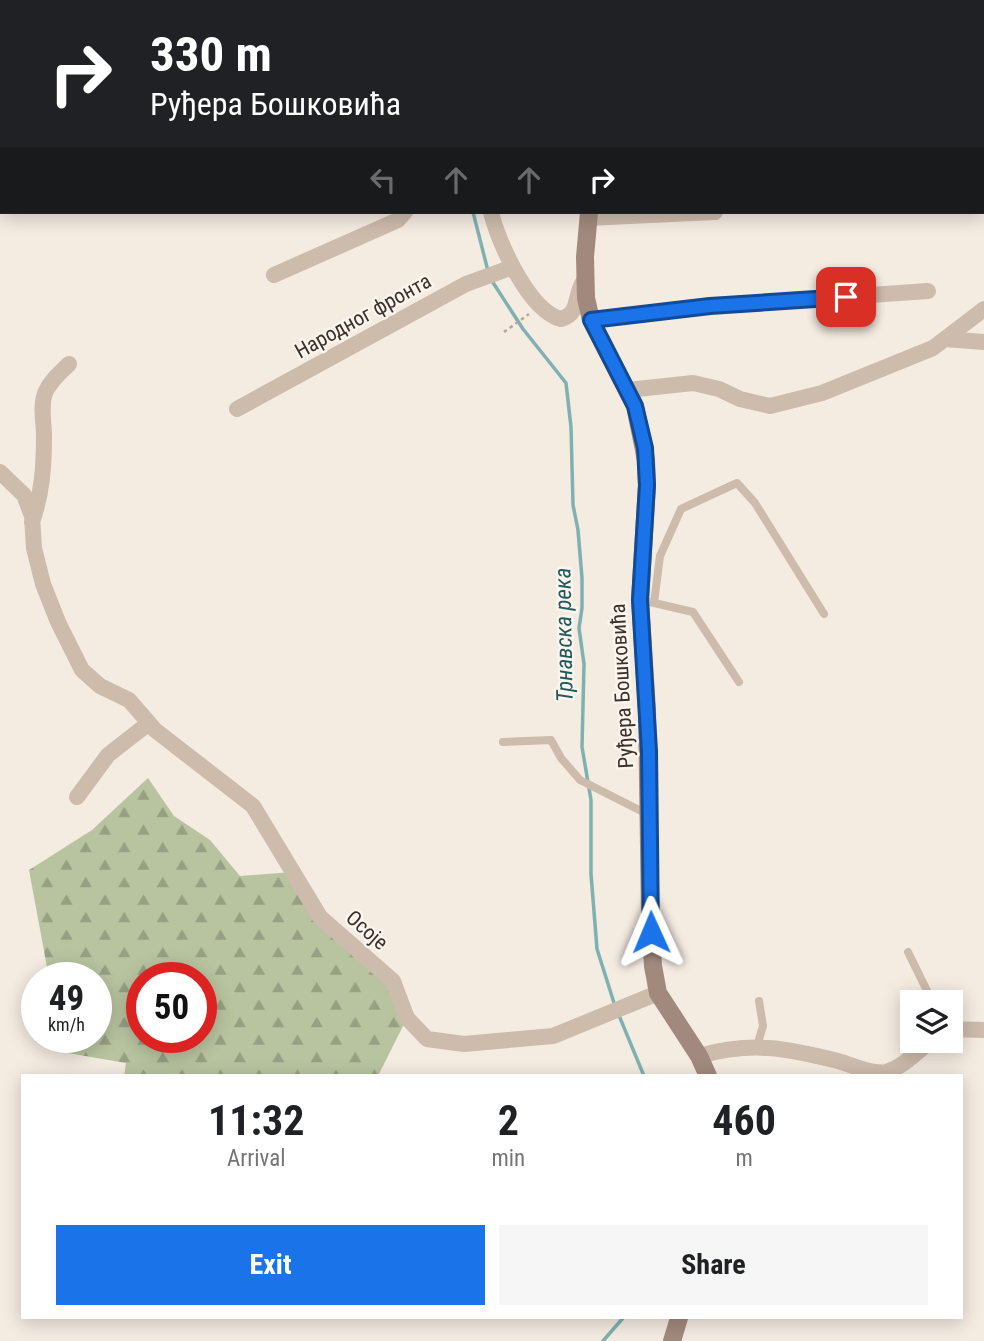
<!DOCTYPE html>
<meta charset="utf-8">
<style>
body{margin:0;font-family:"Roboto Condensed",sans-serif;background:#f6f6f6;color:#202124;height:100vh;display:flex;flex-direction:column;font-size:26px;white-space:nowrap}
*{box-sizing:border-box;margin:0}
p{font-size:23px;color:#757577}
.icon{flex:none;width:38px;height:38px;fill:none;stroke:currentColor;stroke-width:2;stroke-linecap:round;stroke-linejoin:round}
.map{position:relative;flex:1;overflow:hidden}
.sheet{position:absolute;left:21px;top:1074px;width:942px;height:245px;display:flex;flex-direction:column;background:#fff;border-radius:0px;box-shadow:0 4px 18px #0003}
.sheet>*{flex:none}
.hud{position:absolute;left:0px;top:0px;width:985px;height:214px;box-shadow:0 4px 18px #0003;background:#202124;color:#fff;overflow:hidden}
.tools{position:absolute;left:900px;top:990px;display:grid;gap:14px}
.tools a{display:grid;place-items:center;width:63px;height:63px;border-radius:0px;background:#fff;box-shadow:0 4px 18px #0003;font-size:35px}
.speed{position:absolute;left:21px;top:962px;display:flex;gap:14px;font-size:35px;font-weight:700;text-align:center}
.speed>*{display:grid;place-content:center;width:91px;height:91px;border-radius:50%;background:#fff;box-shadow:0 4px 18px #0003;line-height:1}
.speed small{font-size:18px;font-weight:400}
.speed .limit{border:10px solid #d22;background:#fff;color:#111}
.pin{position:absolute;display:grid;place-items:center;width:60px;height:60px;color:#fff;margin:-30px;border-radius:14px;box-shadow:0 4px 10px #0006}
.me{position:absolute;width:77px;margin:-38px;rotate:359deg;stroke-linejoin:round;filter:drop-shadow(0 0 5px #0008)}
.turn{display:flex;align-items:center;gap:24px;height:147px;padding:0 35px;font-size:32px}
.turn .icon{width:91px;height:91px;stroke-width:2.5}
.turn b{display:block;font-size:49px;line-height:60px}
.lanes{display:flex;align-items:center;height:66px;padding:0 35px;background:#0003;justify-content:center;gap:35px;direction:ltr}
.lanes .off{opacity:.35}
.eta{display:flex;justify-content:space-evenly;align-items:center;height:119px;text-align:center}
.eta b{font-size:42px;font-weight:700;line-height:49px}
.cta{display:flex;gap:14px;margin-top:auto;padding:14px 35px}
.cta a{flex:1;height:80px;border-radius:0px;background:#1a73e8;color:#fff;font-size:28px;font-weight:700;line-height:80px;text-align:center}
.cta a+a{background:#f6f6f6;color:#202124}
.map>svg:first-child{display:block}
</style>
<div class="map">
<svg width="984" height="1341" viewBox="0 0 984 1341">
<defs>
<pattern id="forest-firs" width="22" height="20" patternUnits="userSpaceOnUse" patternTransform="scale(1.75)"><rect width="22" height="20" fill="#b8c4a0"/><path d="M5 1l3.5 6h-7zM16 11l3.5 6h-7z" fill="#97a083"/></pattern>
</defs>
<rect width="100%" height="100%" fill="#f4ebe1"/>
<path fill="url(#forest-firs)" fill-rule="evenodd" d="M148,778L174,816L210,840L240,876L292,872L320,917L393,981L407,1018L378,1076H124L126,1063L62,1052L59,1038H96V978H49L29,870L92,830ZM142,978H201V1038H142Z"/>
<g fill="none" stroke-linecap="round" stroke-linejoin="round">
<path stroke="#7fb0b2" stroke-width="3.5" d="M332,0L334,2
M473,212L488,271
M492,281L523,329L566,383L571,427L573,505L578,530L582,578V608L579,628L584,664L582,747L591,800V874L597,949L615,1006
M618,1013L644,1076
M603,1341L623,1318"/>
<path stroke="#b9a596" stroke-width="2.5" stroke-dasharray="3.5 3.5" stroke-linecap="butt" d="M504,332L529,314"/>
<path stroke="#cdbbac" stroke-width="8" d="M471,0V2
M767,0V2
M650,602L693,612L739,682
M654,603L660,556L681,509L737,483L755,503L824,614
M503,742L551,740L561,758L580,780L649,815
M908,952L933,1003
M757,1046L763,1026L759,1001"/>
<path stroke="#cdbbac" stroke-width="16" d="M210,0L211,2
M319,0L321,2
M815,0L816,2
M923,2L924,0
M984,51V50
M491,212C498,242 529,311 561,319C580,314 574,296 583,282
M588,218L715,212
M274,275L398,220L405,212
M591,320L711,306L928,291
M945,339L984,342
M628,390L693,383L719,389L740,399L770,406L822,393L933,348L984,309
M237,409L466,284L513,267
M0,472L24,495L32,516L34,548L43,584L58,622L82,670L100,686L129,700L155,730L253,806L320,917L393,981L407,1018L427,1039L464,1044L553,1036L658,993
M32,522C42,494 44,467 44,436C44,422 40,407 45,393C50,381 60,373 69,364
M77,797L108,755L149,723
M950,1029L984,1030
M699,1056C752,1041 786,1048 838,1061C852,1065 872,1075 886,1072C902,1068 918,1051 931,1041"/>
<path stroke="#a18a7d" stroke-width="18" d="M613,2V0
M589,212L585,257L586,298L591,320L635,406L646,460L647,485L640,600L647,710L650,915L653,966L658,993L699,1056L708,1076
M672,1341L679,1318"/>
</g>
<g fill="none" stroke-linecap="round" stroke-linejoin="round">
<defs>
<path id="route" d="M651,932L649,751L640,600L647,485L645,448L635,406L591,320L710,306L846,297"/>
</defs>
<use href="#route" stroke="#114b97" stroke-width="18"/>
<use href="#route" stroke="#1a73e8" stroke-width="12"/>
</g>
<g text-anchor="middle" dominant-baseline="central" stroke-width="5" stroke-linejoin="round" paint-order="stroke">
<g font-size="21" fill="#3b302b" stroke="#fbf5ee">
<text transform="translate(363 316) rotate(-29)">Народног фронта</text>
<text transform="translate(622 686) rotate(-93)">Руђера Бошковића</text>
<text transform="translate(367 930) rotate(41)">Осоје</text>
</g>
<g font-size="23" font-style="italic" fill="#1f5a5e" stroke="#fbf5ee">
<text transform="translate(564 635) rotate(-91)">Трнавска река</text>
</g>
</g>
</svg>
<div class="tools">
<a><svg class="icon" aria-label="layers" viewBox="0 0 24 24"><path d="M12 4l9 5-9 5-9-5zM3 14l9 5 9-5"/></svg></a>
</div>
<div class="speed"><div>49<small>km/h</small></div><div class="limit">50</div></div>
<div class="pin" style="left:846px;top:297px;background:#d93025"><svg class="icon" aria-label="arrive" viewBox="0 0 24 24"><path d="M6 21V4h12l-3 4 3 4H6"/></svg></div>
<svg class="me" style="left:651px;top:932px" viewBox="-20 -20 40 40"><path d="M0-17L14 15 0 8-14 15z" fill="#1a73e8" stroke="#fff" stroke-width="4"/></svg>
<div class="hud">
<div class="turn"><svg class="icon" aria-label="right" viewBox="0 0 24 24"><path d="M7 20v-9h11M14 6l5 5-5 5"/></svg><div><b>330 m</b>Руђера Бошковића</div></div>
<div class="lanes"><svg class="icon off" aria-label="left" viewBox="0 0 24 24"><path d="M17 20v-9H6M10 6l-5 5 5 5"/></svg><svg class="icon off" aria-label="ahead" viewBox="0 0 24 24"><path d="M12 20V5M6 11l6-6 6 6"/></svg><svg class="icon off" aria-label="ahead" viewBox="0 0 24 24"><path d="M12 20V5M6 11l6-6 6 6"/></svg><svg class="icon" aria-label="right" viewBox="0 0 24 24"><path d="M7 20v-9h11M14 6l5 5-5 5"/></svg></div>
</div>
<section class="sheet">
<div class="eta">
<div><b>11:32</b><p>Arrival</p></div>
<div><b>2</b><p>min</p></div>
<div><b>460</b><p>m</p></div>
</div>
<div class="cta"><a>Exit</a><a>Share</a></div>
</section>
</div>
